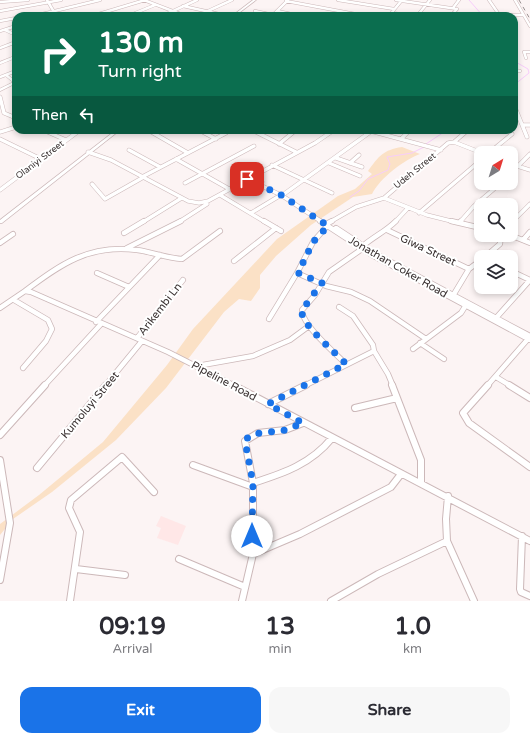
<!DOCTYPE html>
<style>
body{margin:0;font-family:"Varela Round",sans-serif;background:#f7f7f7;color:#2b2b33;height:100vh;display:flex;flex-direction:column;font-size:15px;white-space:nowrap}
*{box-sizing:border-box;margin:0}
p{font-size:13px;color:#7c7c81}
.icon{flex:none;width:22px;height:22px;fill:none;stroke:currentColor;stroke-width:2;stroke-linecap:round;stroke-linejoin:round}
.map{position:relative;height:601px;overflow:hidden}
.details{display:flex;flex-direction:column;background:#fff;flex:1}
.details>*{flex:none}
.top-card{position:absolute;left:12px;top:12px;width:506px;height:122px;border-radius:12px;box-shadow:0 2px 6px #0003;background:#0b6e4f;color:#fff;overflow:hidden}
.needle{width:26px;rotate:38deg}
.buttons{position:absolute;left:474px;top:146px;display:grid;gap:8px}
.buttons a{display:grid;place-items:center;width:44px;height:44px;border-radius:8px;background:#fff;box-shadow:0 2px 6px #0003;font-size:20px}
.pin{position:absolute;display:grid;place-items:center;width:34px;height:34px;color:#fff;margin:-17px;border-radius:8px;box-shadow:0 2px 6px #0006}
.me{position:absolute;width:44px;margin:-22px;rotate:0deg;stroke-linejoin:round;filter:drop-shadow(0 0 3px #0008)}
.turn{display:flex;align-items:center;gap:14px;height:84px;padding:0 20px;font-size:18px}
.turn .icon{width:52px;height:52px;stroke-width:2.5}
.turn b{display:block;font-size:28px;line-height:34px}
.then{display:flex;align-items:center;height:38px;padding:0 20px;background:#0003;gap:8px;font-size:15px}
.eta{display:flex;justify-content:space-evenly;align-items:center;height:68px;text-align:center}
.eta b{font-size:24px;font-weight:700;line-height:28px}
.primary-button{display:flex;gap:8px;margin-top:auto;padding:8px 20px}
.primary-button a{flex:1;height:46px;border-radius:12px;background:#1a73e8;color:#fff;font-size:16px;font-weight:700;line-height:46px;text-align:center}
.primary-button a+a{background:#f7f7f7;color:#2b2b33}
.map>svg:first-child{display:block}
</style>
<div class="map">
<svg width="530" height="601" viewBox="0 0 530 601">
<rect width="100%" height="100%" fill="#fcf4f4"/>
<path fill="#ffe7e7" d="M161,516L186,526L178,545L157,538L161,528L156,526Z"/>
<path fill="#fbe1c6" d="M402,147L420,154C404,160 380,178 372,194L353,197L311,225L276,256L260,275V288L251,301L239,299L224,312L166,388L116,440L52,492L13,519L0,535V524L39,495L103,442L167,365L193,329L277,239L338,196L355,189L372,174L368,171C379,156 383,150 402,147Z"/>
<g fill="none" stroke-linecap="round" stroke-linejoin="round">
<path stroke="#f7cdfb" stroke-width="1" d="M469,0L483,16
M514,61L528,69L529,73L514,85
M426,144L447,130
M350,197L359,191L368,179L388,170L390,164L387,157L412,153L424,147"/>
<defs>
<path id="minor-far3" d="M47,0L54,12L61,16
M144,0L183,15
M338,0L394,9
M396,0L457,9L451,16
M489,0L500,16
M515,0L530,26
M286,1L366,16
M0,2L28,0
M183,6L228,16
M453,8L459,0
M0,11L61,0
M208,11L232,0
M255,11L273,15
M277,11L301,16
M392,13L415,16
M192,14L198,16
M499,15H523
M34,16L100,0
M92,16L145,0
M128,16L155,5
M162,16L197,0
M272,16L288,0
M389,16L402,0
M417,16L430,0
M0,21L16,18
M5,30L16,35
M0,31L16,26
M0,48L16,42
M526,58L524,52H530
M0,63L15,57
M514,70L520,71
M6,75L16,83
M0,77L16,71
M0,90L16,82"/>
<path id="minor-far2" d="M0,97L4,113L16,118
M514,105L527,137
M523,125H530
M43,130L66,140
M148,130L188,153
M199,130L216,139
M252,130L296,152
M323,130L329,133
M367,130L441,150
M0,132L16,127
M0,139L41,159
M401,139L410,130
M454,142L468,130
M279,144L296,130
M129,150L160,167
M88,152L111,160L188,201L199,203L208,201L315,143L334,130
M489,153L512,134
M336,158L362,167
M176,159L231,190
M329,163L360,176
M350,163L359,155
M511,164L530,170
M272,165L332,193
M511,173L530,154
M142,177L226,133
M251,177L262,182
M247,179L281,195L322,222
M185,183L254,146
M92,184L105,199L142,178
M0,190L80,130
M284,194L373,130
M220,195L265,222
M384,198L448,143L454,142L482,153
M384,198L427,215L455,222
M251,213L281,195
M419,213L481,160
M143,222L180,199
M179,222L207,204L206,202
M330,222L356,207L384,198
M395,222L408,208
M460,222L474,206L501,183
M512,222L530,204"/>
<path id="minor-far1" d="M264,221L281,231
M320,221L372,255L530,340
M451,221L481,228
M460,222L461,221
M328,223L332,221
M511,223L513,221
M336,228L368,249
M387,230L469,269
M124,233L144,221
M510,235L530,243
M523,240L530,232
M0,243L13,234
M364,245C375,236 386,231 396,221
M127,248L181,221
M378,255L530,336
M485,257L500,244L501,235
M234,261L276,228
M511,271L530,280
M97,273L129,287
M297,273L326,286L351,292L370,301L426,339
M25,291C61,264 89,244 137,250C152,252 166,258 182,259L220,231
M454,294L469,269L481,260
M14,300L48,320L52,329L46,341L23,368
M339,307L353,316L373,345L374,351L388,374L393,386
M0,308L25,291L31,292L168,352L235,386
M496,318L530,280
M269,319L297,273L313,242L328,225
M96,322L160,255
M137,338L183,280
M420,343L444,359
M413,349L461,313L466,305
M346,364C335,353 302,325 302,310L315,295L329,272L362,249
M197,366L253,356L290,340L309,326
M496,377L511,386
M44,386L101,324
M105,386L142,341
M304,386L374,351
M487,386L528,339"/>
<path id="minor" d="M233,385L530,541
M392,385L421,460V483
M488,385L463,413L469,423L530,467
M509,385L530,398
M268,404L306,385
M355,408L397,398
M0,435L45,385
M0,460L10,523L0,580
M193,465L253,487
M37,468L106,385
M253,483C284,473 311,464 332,438
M448,496L446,519L447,541L474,601
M522,536L520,589L521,592L530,596
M253,554L300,534L391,487L401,474
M179,559L245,587
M76,569L125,575
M70,601L80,532L69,508L71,500L122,457L154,492
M242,601L253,554V483L245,441L258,433L285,430L303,423
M331,601L378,574L447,541"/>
<path id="tertiary" d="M253,0H256L235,16H232Z
M116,130H120L2,223H0V220Z"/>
</defs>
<use href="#minor-far3" stroke="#ccb8b9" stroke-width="3.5"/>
<use href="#minor-far2" stroke="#ccb8b9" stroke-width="4.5"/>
<use href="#minor-far1" stroke="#ccb8b9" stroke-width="6"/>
<use href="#minor" stroke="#ccb8b9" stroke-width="8"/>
<use href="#tertiary" stroke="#ccb8b9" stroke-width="1.5"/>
<use href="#minor-far3" stroke="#fff" stroke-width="2.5"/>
<use href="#minor-far2" stroke="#fff" stroke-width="3.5"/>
<use href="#minor-far1" stroke="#fff" stroke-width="4.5"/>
<use href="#minor" stroke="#fff" stroke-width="6"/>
<use href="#tertiary" fill="#fff" fill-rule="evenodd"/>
<path stroke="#989090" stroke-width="1" stroke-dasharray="4 4" stroke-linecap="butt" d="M519,0L530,19"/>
</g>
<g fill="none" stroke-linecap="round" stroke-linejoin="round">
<path stroke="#1a73e8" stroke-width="7" stroke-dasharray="0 12.6" d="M247,179L281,195L328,226L313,242L298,273L322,283C318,288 302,309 302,312C301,324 337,354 346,364L268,404L303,423C297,425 291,428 285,430C273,433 252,430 245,441L253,483L252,536"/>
</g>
<g text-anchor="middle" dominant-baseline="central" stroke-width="4" stroke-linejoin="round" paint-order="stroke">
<g font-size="9" fill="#3a3232" stroke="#fff">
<text transform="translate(40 160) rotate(-37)">Olaniyi Street</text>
<text transform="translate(415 171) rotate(-39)">Udeh Street</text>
</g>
<g font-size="11" fill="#3a3232" stroke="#fff">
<text transform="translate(428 250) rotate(25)">Giwa Street</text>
<text transform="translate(398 267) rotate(30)">Jonathan Coker Road</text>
<text transform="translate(160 309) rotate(-52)">Arikembi Ln</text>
<text transform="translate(224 381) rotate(28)">Pipeline Road</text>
<text transform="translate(90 405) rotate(-50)">Kumoluyi Street</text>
</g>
</g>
</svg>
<div class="buttons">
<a><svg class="needle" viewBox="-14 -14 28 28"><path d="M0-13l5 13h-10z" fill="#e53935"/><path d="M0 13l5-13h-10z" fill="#7c7c81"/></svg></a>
<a><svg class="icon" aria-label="search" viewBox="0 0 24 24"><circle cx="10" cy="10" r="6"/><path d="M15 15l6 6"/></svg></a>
<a><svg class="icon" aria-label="layers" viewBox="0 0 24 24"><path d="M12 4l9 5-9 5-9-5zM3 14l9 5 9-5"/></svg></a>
</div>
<div class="pin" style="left:247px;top:179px;background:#d93025"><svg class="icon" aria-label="arrive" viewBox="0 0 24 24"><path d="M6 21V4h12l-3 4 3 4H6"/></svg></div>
<svg class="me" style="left:252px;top:536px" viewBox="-20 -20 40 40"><circle r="19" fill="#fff"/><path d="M0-13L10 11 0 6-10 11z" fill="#1a73e8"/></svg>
<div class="top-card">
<div class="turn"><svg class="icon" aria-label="right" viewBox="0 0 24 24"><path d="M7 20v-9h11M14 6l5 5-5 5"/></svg><div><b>130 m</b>Turn right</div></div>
<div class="then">Then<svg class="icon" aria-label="left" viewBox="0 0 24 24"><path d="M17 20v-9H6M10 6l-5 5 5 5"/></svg></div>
</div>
</div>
<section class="details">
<div class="eta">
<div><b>09:19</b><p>Arrival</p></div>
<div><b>13</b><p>min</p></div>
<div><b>1.0</b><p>km</p></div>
</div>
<div class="primary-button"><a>Exit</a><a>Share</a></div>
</section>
